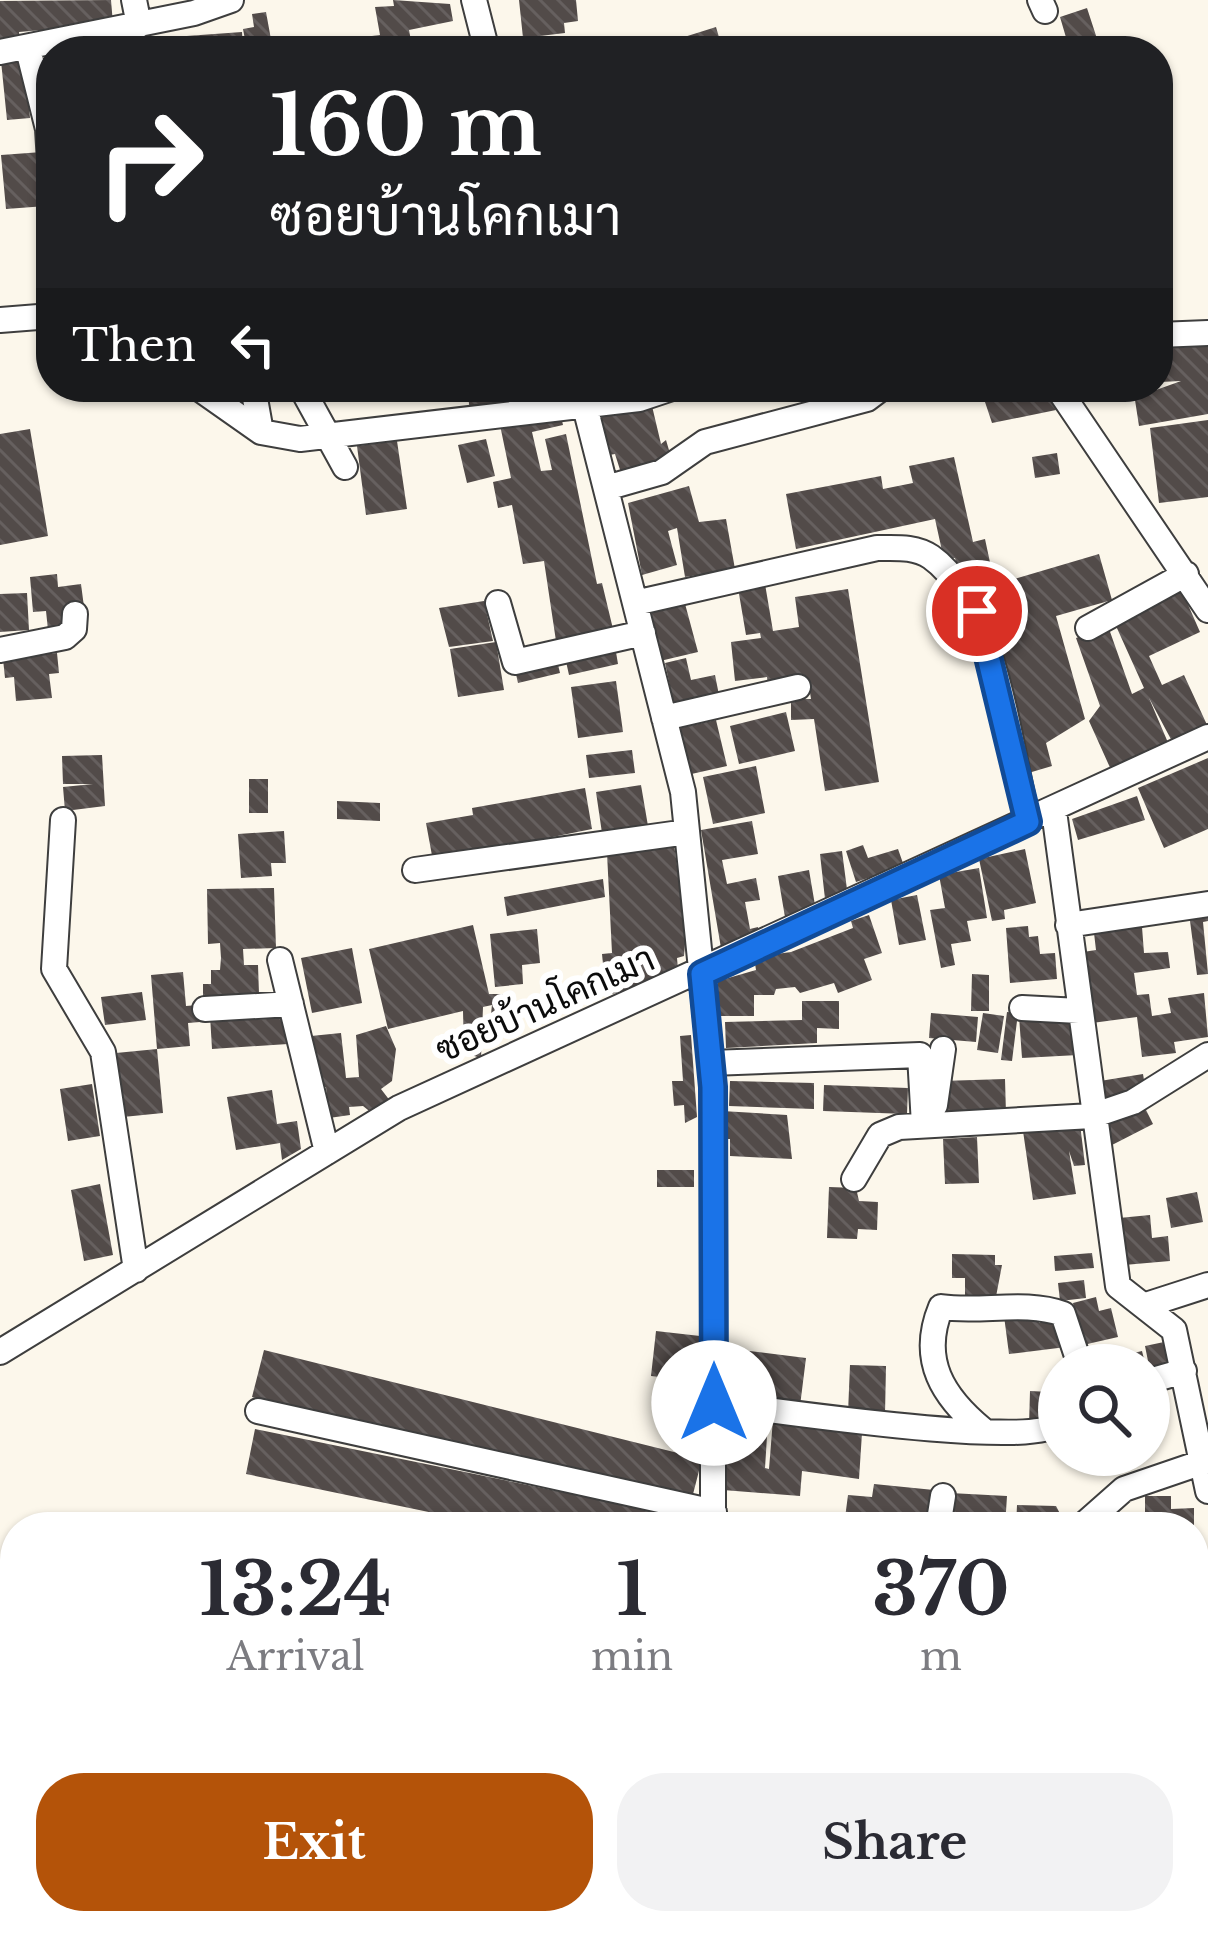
<!DOCTYPE html>
<meta charset="utf-8">
<style>
body{margin:0;font-family:"Libre Baskerville",Sarabun,serif;background:#f2f2f3;color:#2b2b33;height:100vh;display:flex;flex-direction:column;font-size:45px;white-space:nowrap}
*{box-sizing:border-box;margin:0}
p{font-size:39px;color:#7c7c81}
.icon{flex:none;width:66px;height:66px;fill:none;stroke:currentColor;stroke-width:2;stroke-linecap:round;stroke-linejoin:round}
.map{position:relative;flex:1;overflow:hidden}
.sheet{position:absolute;left:0px;top:1512px;width:1209px;height:423px;display:flex;flex-direction:column;background:#fff;border-radius:48px 48px 0 0;box-shadow:0 3px 9px #0004}
.sheet>*{flex:none}
.guide{position:absolute;left:36px;top:36px;width:1137px;height:366px;border-radius:48px;box-shadow:0 3px 9px #0004;background:#202124;color:#fff;overflow:hidden}
.tools{position:absolute;left:1038px;top:1344px;display:grid;gap:24px}
.tools a{display:grid;place-items:center;width:132px;height:132px;border-radius:50%;background:#fff;box-shadow:0 3px 9px #0004;font-size:60px}
.pin{position:absolute;display:grid;place-items:center;width:102px;height:102px;color:#fff;margin:-51px;border:6px solid #fff;border-radius:50%;box-shadow:0 3px 12px #0007}
.me{position:absolute;width:132px;margin:-66px;rotate:0deg;stroke-linejoin:round;filter:drop-shadow(0 0 9px #0008)}
.turn{display:flex;align-items:center;gap:42px;height:252px;padding:0 36px;font-size:54px}
.turn .icon{width:156px;height:156px;stroke-width:2.5}
.turn b{display:block;font-size:84px;line-height:102px}
.then{display:flex;align-items:center;height:114px;padding:0 36px;background:#0003;gap:24px;font-size:45px}
.eta{display:flex;justify-content:space-evenly;align-items:center;height:204px;text-align:center}
.eta b{font-size:72px;font-weight:800;line-height:84px}
.action{display:flex;gap:24px;margin-top:auto;padding:24px 36px}
.action a{flex:1;height:138px;border-radius:48px;background:#b45309;color:#fff;font-size:48px;font-weight:800;line-height:138px;text-align:center}
.action a+a{background:#f2f2f3;color:#2b2b33}
.map>svg:first-child{display:block}
</style>
<div class="map">
<svg width="1208" height="1934" viewBox="0 0 1208 1934">
<defs>
<pattern id="building-back-hatch" width="6" height="6" patternUnits="userSpaceOnUse" patternTransform="scale(3)"><rect width="6" height="6" fill="#524b49"/><path d="M-1 5l2 2M0 0l6 6M5-1l2 2" fill="none" stroke="#66605f"/></pattern>
</defs>
<rect width="100%" height="100%" fill="#fcf7eb"/>
<path fill="url(#building-back-hatch)" d="M111,0L113,24L19,32L20,42L0,43V1Z
M393,0L450,4L453,21L409,30L413,51H366L364,37L380,35L375,7L394,6Z
M519,0H576L578,21L564,23L565,33L523,38Z
M1087,8L1101,51H1070L1060,17Z
M266,12L272,45L247,50L243,29L254,27L252,14Z
M716,27L723,51H644L643,50Z
M242,32L243,51H160L159,38Z
M24,58L30,118L7,120L1,61Z
M42,152L46,206L6,209L1,155Z
M1208,346V414L1139,426L1133,387L1156,390L1181,381L1160,382L1158,349Z
M467,387H548L549,401L470,412Z
M980,387H1008L1010,399L1019,396L1018,387H1038L1039,394L1052,391L1056,410L992,423Z
M652,406L661,444L666,440L671,457L621,473L615,454L609,455L601,417Z
M560,412L563,425L532,432L541,471L552,470L545,439L566,434L597,584L602,583L613,629L556,641L544,561L523,564L512,505L498,508L493,482L511,478L500,425Z
M1208,420V497L1159,503L1150,428Z
M30,429L48,536L0,545V434Z
M486,439L495,476L467,483L458,445Z
M397,441L407,509L366,515L357,446Z
M1057,453L1060,474L1035,478L1032,457Z
M954,457L973,542L985,539L991,567L959,575L955,558L944,560L935,519L796,549L786,494L881,476L883,489L913,483L909,466Z
M689,486L699,522L726,519L735,569L685,577L677,528L668,531L677,565L642,575L628,503Z
M1099,554L1112,600L1056,616L1085,719L1046,743L1052,766L1025,774L974,591Z
M57,574L58,587L81,584L84,607L66,629L48,630L46,611L33,612L30,577Z
M765,584L773,631L799,627L795,597L848,589L879,782L825,791L814,719L791,720V699H811L808,680L768,686L767,677L735,681L731,642L761,638L760,633L746,635L738,588Z
M1182,591L1200,632L1149,656L1162,685L1184,675L1208,727L1174,745L1149,698L1169,745L1112,772L1089,721L1100,706L1076,638L1108,626L1132,694L1144,688L1116,626Z
M27,593L29,630L0,632V594Z
M684,600L698,652L660,661L646,610Z
M484,601L493,641L449,647L439,608Z
M496,642L504,690L458,697L450,649Z
M615,646L618,664L569,675L565,657Z
M57,653L59,673L49,674L52,698L16,701L14,677L5,678L3,659Z
M686,658L691,680L715,675L720,700L675,710L665,663Z
M557,660L560,673L518,683L515,670Z
M616,681L623,732L578,738L571,687Z
M786,712L795,751L739,764L730,726Z
M716,720L727,766L687,775L676,729Z
M632,750L635,773L589,778L586,755Z
M102,755L105,806L65,811L63,787L93,784H63L62,756Z
M1208,758V829L1164,848L1138,788Z
M756,766L765,813L713,824L703,777Z
M249,779H268V813H249Z
M641,785L648,826L602,833L596,792Z
M585,788L592,829L433,861L426,823L473,815L472,808Z
M1137,796L1145,820L1078,840L1072,819Z
M337,801L380,803V821L337,819Z
M752,821L758,854L722,860L727,884L756,878L760,900L745,902L750,929L758,927L757,941L722,954L701,830Z
M284,831L286,863H271L272,876L241,878L238,834Z
M674,844L686,932L684,956L677,958L679,981L606,995L602,954L612,953L607,853Z
M863,845L868,858L898,849L904,866L856,882L846,851Z
M1025,849L1036,903L1004,910L1005,919L992,921L979,859Z
M842,851L848,897L825,899L820,854Z
M979,868L987,918L967,921L971,941L951,944L955,965L941,968L930,910L945,908L939,875Z
M809,870L817,917L786,923L778,876Z
M603,879L605,897L507,916L504,897Z
M274,888L276,948L243,949L244,965H258L259,994L203,996V984H211V970H220L221,958L220,943L208,944L207,889Z
M917,895L926,940L899,945L891,900Z
M1208,910V921L1203,922L1208,974L1197,975L1189,913Z
M869,915L882,953L864,959L872,980L838,993L834,983L800,993L795,987L776,989L774,995H754V1016H718V981L756,970L754,957L791,952L853,928L851,921Z
M473,925L489,994H508L510,1031H489L492,1005L483,1007L481,1058L464,1053L463,1011L388,1029L369,949Z
M1028,926L1029,937L1038,936L1040,954L1055,953L1057,979L1010,983L1006,928Z
M1142,927L1144,953L1168,952L1170,968L1134,973L1137,995L1149,994L1152,1016L1171,1013L1168,998L1204,993L1208,1037L1174,1042L1176,1053L1142,1057L1137,1017L1092,1023L1083,952L1096,950L1094,933Z
M537,929L540,963L522,965L523,984L495,987L490,934Z
M352,948L362,1003L312,1013L301,958Z
M183,972L186,1006L198,1005L200,1022L188,1023L190,1046L157,1049L151,975Z
M972,974L989,975V1011H971Z
M142,992L146,1020L105,1025L101,997Z
M802,1001H839V1029L817,1028V1043L726,1048L725,1022L802,1020Z
M247,1012L248,1020L287,1018L288,1044L212,1049L210,1015Z
M1007,1012L1018,1013L1012,1061L1001,1060Z
M1075,1012L1078,1055L1022,1058L1019,1016Z
M931,1013L978,1017L976,1042L929,1038Z
M983,1013L1004,1016L998,1053L977,1050Z
M386,1026L396,1049L392,1081L381,1089L394,1106L373,1114L363,1106L349,1107L350,1115L329,1118L326,1087L317,1088L311,1036L341,1033L346,1078L359,1077L356,1035Z
M691,1035L697,1117L685,1123L684,1105L674,1106L672,1081H683L680,1036Z
M157,1049L163,1113L123,1117L116,1053Z
M1143,1074L1145,1086L1103,1102L1100,1081Z
M1005,1079L1006,1114L943,1115L942,1081Z
M730,1081L814,1083V1109L729,1106Z
M92,1084L100,1136L68,1141L60,1089Z
M824,1085L908,1088L907,1114L823,1111Z
M272,1090L277,1124L297,1121L301,1149L282,1160L280,1143L236,1150L227,1097Z
M1144,1106L1153,1124L1112,1145L1103,1127Z
M722,1111L787,1115L792,1159L730,1156V1139H721Z
M1080,1124L1085,1165L1074,1166L1069,1151L1076,1194L1033,1200L1023,1131Z
M977,1137L979,1183L945,1184L943,1139Z
M657,1170H694V1187H657Z
M100,1184L113,1255L84,1261L71,1190Z
M829,1187L856,1188L859,1201L878,1202L877,1230L858,1229L857,1239L827,1238Z
M1197,1192L1203,1222L1171,1228L1166,1198Z
M1150,1215L1152,1238L1168,1236L1170,1261L1124,1265L1119,1218Z
M1092,1253L1094,1268L1055,1271L1054,1256Z
M952,1254L995,1255V1265H1002L995,1302H965V1278H952Z
M1084,1280L1086,1298L1060,1301L1058,1283Z
M1096,1297L1099,1311L1111,1308L1118,1337L1083,1345L1073,1303Z
M1037,1312L1039,1323L1062,1320L1066,1347L1009,1354L1004,1316Z
M656,1331L700,1336L695,1381L651,1376Z
M1164,1342L1170,1367L1150,1371L1145,1346Z
M733,1349L806,1358L800,1406L728,1398Z
M264,1350L702,1459L690,1506L252,1397Z
M1142,1351L1145,1363L1102,1365L1101,1361Z
M850,1365L886,1366L885,1414L848,1413Z
M1030,1391L1050,1392L1049,1405H1058L1057,1420L1029,1425Z
M1162,1391L1166,1417L1149,1420V1393Z
M728,1417L768,1420L765,1468L769,1469L773,1419L862,1433L859,1479L802,1471L800,1496L723,1490Z
M255,1429L684,1517L682,1527H501L246,1474Z
M874,1484L934,1490L930,1527H803L805,1512L845,1518L848,1495L872,1497Z
M950,1493L1007,1496L1005,1527H948Z
M1145,1496H1171V1509L1194,1508V1527H1145Z
M1017,1505L1056,1506L1067,1527H1016Z
M1208,1882V1932L1168,1934L1166,1920H1194V1884Z
M414,1920H458L456,1934H412Z
M480,1920H525L584,1934H478Z
M681,1920H725L723,1934H679Z
M793,1920H890V1934H793Z"/>
<g fill="none" stroke-linecap="round" stroke-linejoin="round">
<defs>
<path id="minor" d="M134,0L139,25
M474,0L487,51
M1040,0L1045,11
M28,49L48,129L51,178
M0,52L194,13L231,0
M0,320L51,316
M1158,335L1208,333
M197,387L261,432L300,439L639,399L675,387
M253,387L261,432
M301,387L345,467
M580,387L683,792L713,1087V1527
M1057,387L1208,610
M606,488L662,472L705,442L867,399L883,387
M498,603L515,662L643,633
M635,603L877,548C896,548 915,546 931,557C995,602 1010,749 1028,822
M1088,628L1186,574
M0,650L65,637L74,629L75,614
M664,718L798,687
M1054,811L1118,1286L1174,1330L1208,1491
M63,820L54,969L103,1052L136,1270
M415,870L687,832
M1068,925L1208,904
M280,960L327,1152
M1022,1008L1079,1011
M205,1009L291,1004
M711,1063L920,1055L924,1125
M935,1105L943,1049
M854,1179L880,1135L899,1127L1092,1116L1133,1102L1208,1055
M1146,1305L1208,1285
M0,1352L399,1108L1208,737
M1149,1381L1184,1371
M714,1403C767,1409 1030,1450 1059,1423
M258,1411L714,1512
M983,1430C943,1397 919,1360 941,1307C981,1313 1025,1300 1063,1314L1080,1365
M938,1527L943,1496
M1081,1527L1124,1489L1203,1462
M1208,1784L1203,1787L1208,1804
M0,1792H15
M1194,1874L1208,1870
M559,1920L629,1934
M778,1920V1934
M921,1920H942
M1077,1920L1079,1934
M465,1934L467,1920
M651,1934L656,1920"/>
</defs>
<use href="#minor" stroke="#3e3e3e" stroke-width="28"/>
<use href="#minor" stroke="#fff" stroke-width="24"/>
</g>
<g fill="none" stroke-linecap="round" stroke-linejoin="round">
<defs>
<path id="route" d="M714,1403L713,1087L702,974L1028,822L977,611"/>
</defs>
<use href="#route" stroke="#114b97" stroke-width="30"/>
<use href="#route" stroke="#1a73e8" stroke-width="21"/>
</g>
<g text-anchor="middle" dominant-baseline="central" stroke-width="12" stroke-linejoin="round" paint-order="stroke">
<g font-size="36" fill="#0b0b0b" stroke="#fff">
<text transform="translate(545 1004) rotate(-24)">ซอยบ้านโคกเมา</text>
</g>
</g>
</svg>
<div class="tools">
<a><svg class="icon" aria-label="search" viewBox="0 0 24 24"><circle cx="10" cy="10" r="6"/><path d="M15 15l6 6"/></svg></a>
</div>
<div class="pin" style="left:977px;top:611px;background:#d93025"><svg class="icon" aria-label="arrive" viewBox="0 0 24 24"><path d="M6 21V4h12l-3 4 3 4H6"/></svg></div>
<svg class="me" style="left:714px;top:1403px" viewBox="-20 -20 40 40"><circle r="19" fill="#fff"/><path d="M0-13L10 11 0 6-10 11z" fill="#1a73e8"/></svg>
<div class="guide">
<div class="turn"><svg class="icon" aria-label="right" viewBox="0 0 24 24"><path d="M7 20v-9h11M14 6l5 5-5 5"/></svg><div><b>160 m</b>ซอยบ้านโคกเมา</div></div>
<div class="then">Then<svg class="icon" aria-label="left" viewBox="0 0 24 24"><path d="M17 20v-9H6M10 6l-5 5 5 5"/></svg></div>
</div>
<section class="sheet">
<div class="eta">
<div><b>13:24</b><p>Arrival</p></div>
<div><b>1</b><p>min</p></div>
<div><b>370</b><p>m</p></div>
</div>
<div class="action"><a>Exit</a><a>Share</a></div>
</section>
</div>
